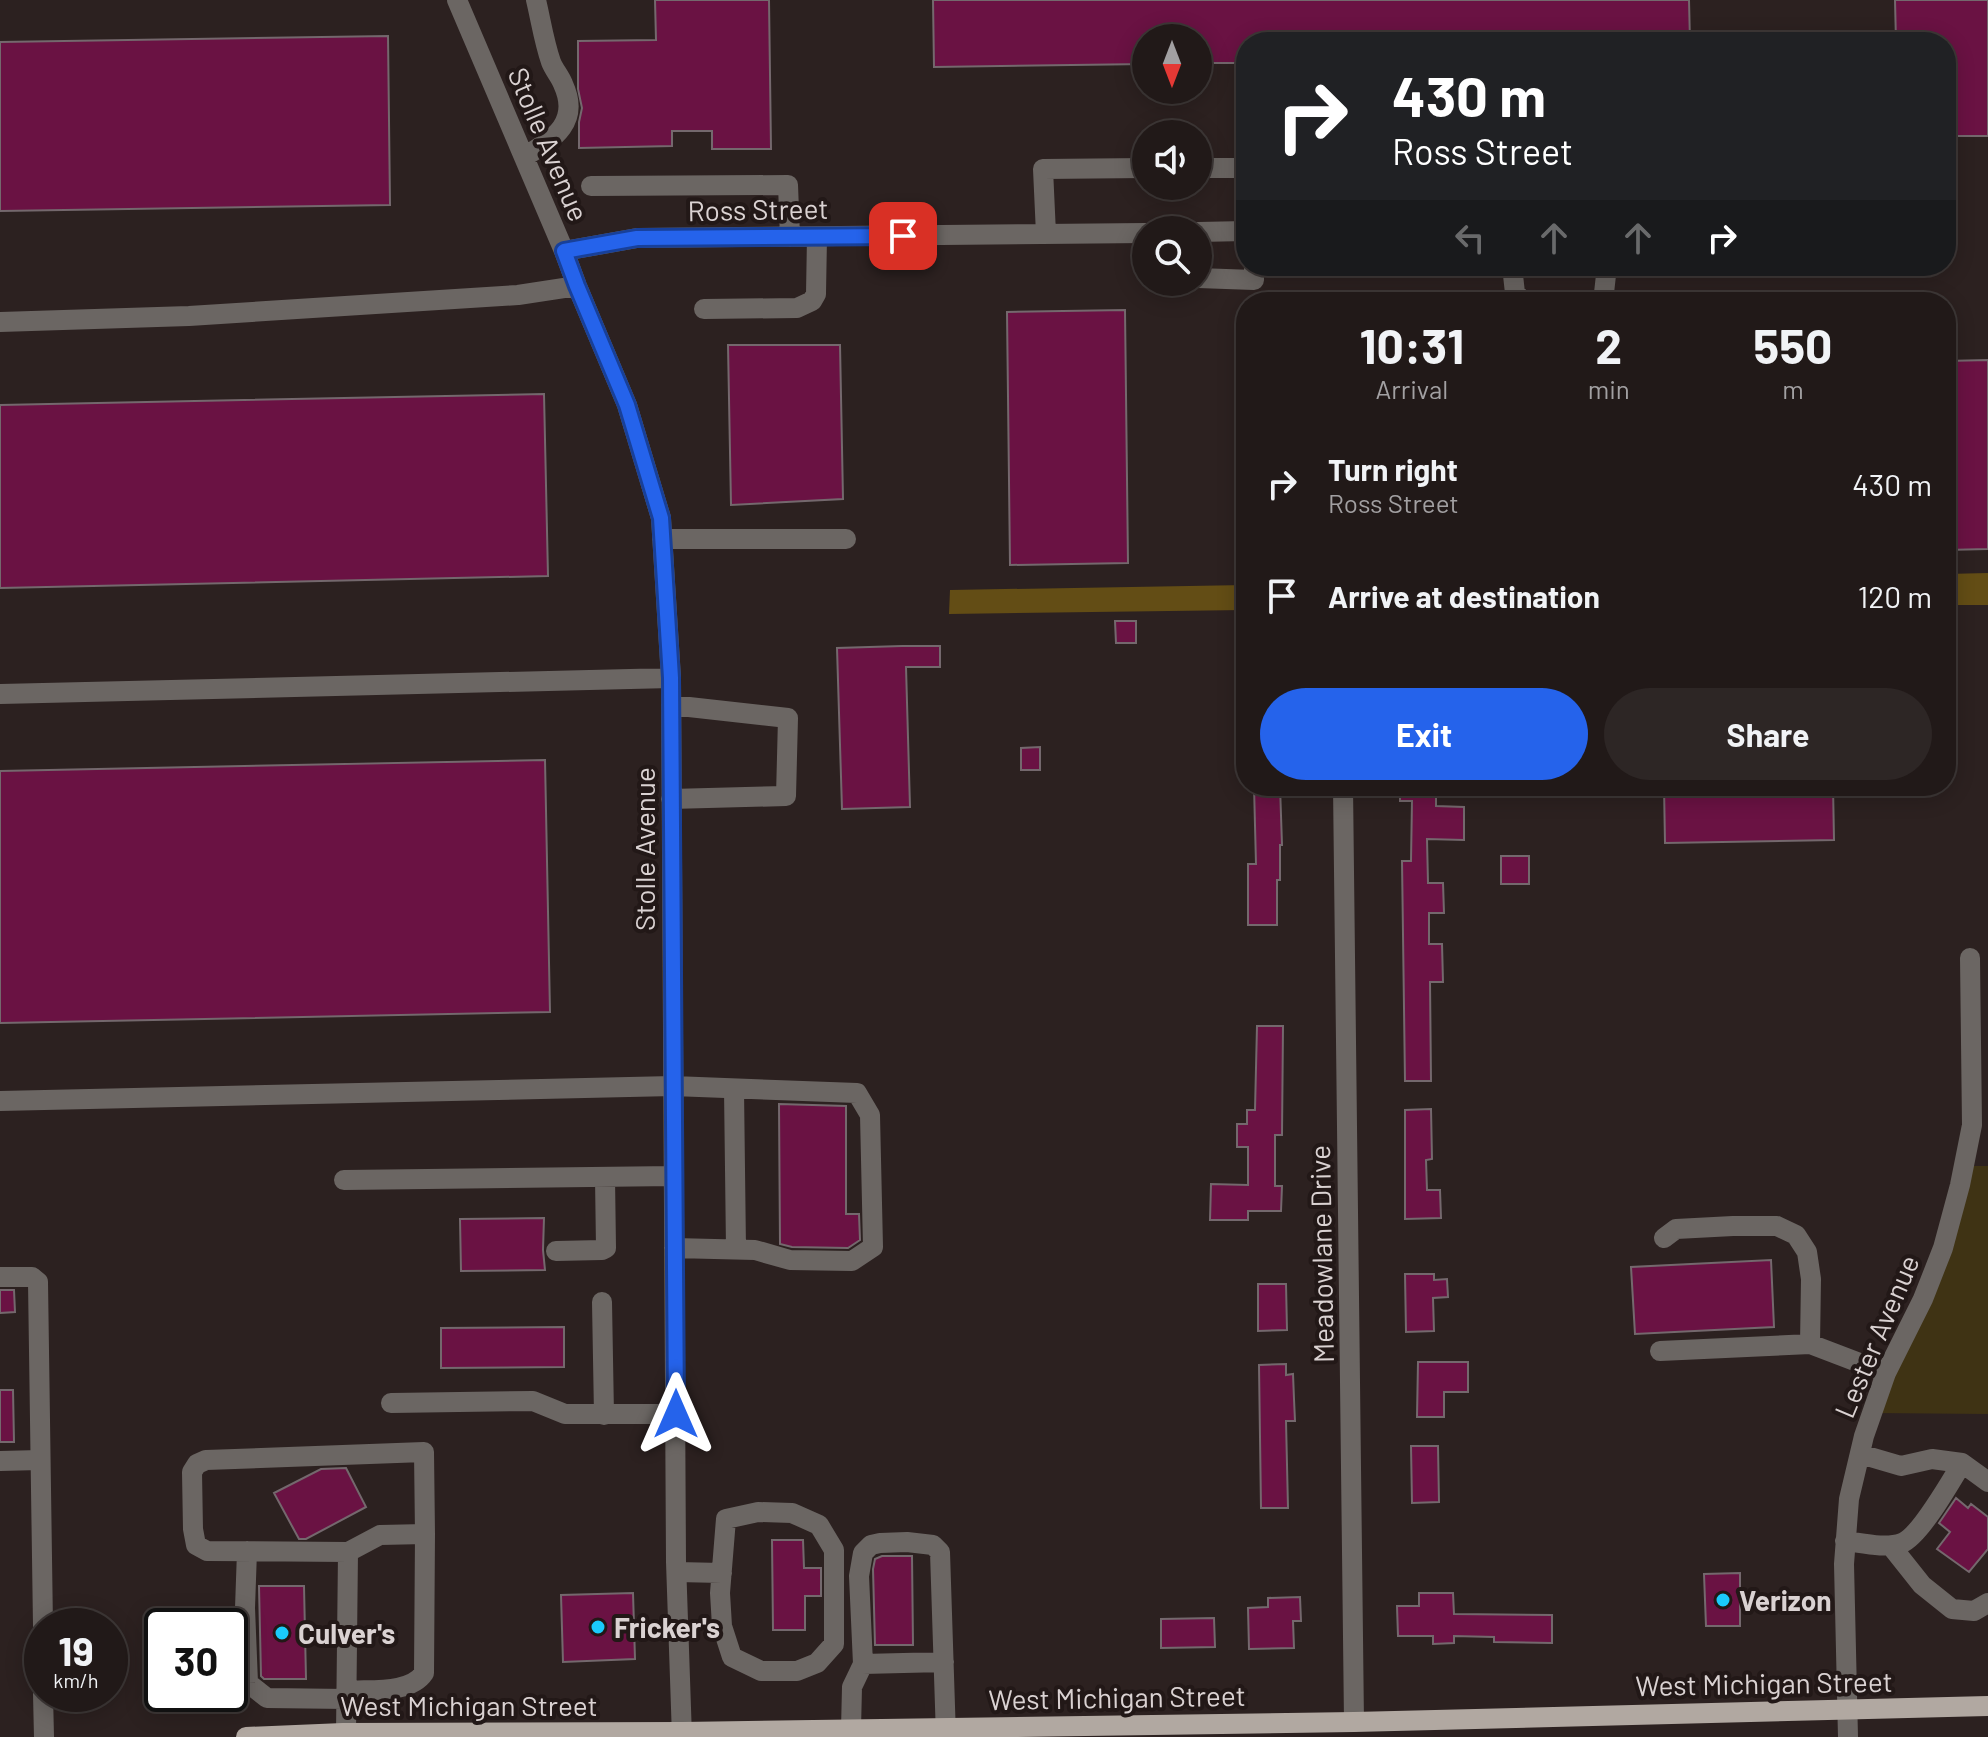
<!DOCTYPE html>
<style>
body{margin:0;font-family:Barlow,sans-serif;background:#2d2625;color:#f1f3f6;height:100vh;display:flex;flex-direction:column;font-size:30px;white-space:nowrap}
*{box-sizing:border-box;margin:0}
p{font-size:26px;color:#a2a0a2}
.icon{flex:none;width:44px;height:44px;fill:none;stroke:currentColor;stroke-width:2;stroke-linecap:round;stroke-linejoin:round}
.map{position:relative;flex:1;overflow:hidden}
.panel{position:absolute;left:1236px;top:292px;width:720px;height:504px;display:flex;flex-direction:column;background:#211918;border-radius:32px;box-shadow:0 4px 20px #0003,0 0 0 2px #3e3837}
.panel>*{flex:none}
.banner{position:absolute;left:1236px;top:32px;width:720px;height:244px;border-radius:32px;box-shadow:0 4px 20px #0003,0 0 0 2px #3e3837;background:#202124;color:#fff;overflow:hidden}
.needle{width:52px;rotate:180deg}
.buttons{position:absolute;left:1132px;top:24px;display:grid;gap:16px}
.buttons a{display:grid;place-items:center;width:80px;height:80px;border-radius:50%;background:#211918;box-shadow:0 4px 20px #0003,0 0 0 2px #3e3837;font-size:40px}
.speed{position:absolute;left:24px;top:1608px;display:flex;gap:16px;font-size:40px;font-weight:700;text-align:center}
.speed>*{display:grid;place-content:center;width:104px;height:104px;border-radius:50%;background:#211918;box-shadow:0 4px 20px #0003,0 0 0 2px #3e3837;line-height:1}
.speed small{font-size:20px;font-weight:400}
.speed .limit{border:4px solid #111;border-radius:12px;background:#fff;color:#111}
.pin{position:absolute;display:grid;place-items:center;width:68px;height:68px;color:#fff;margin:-34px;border-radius:16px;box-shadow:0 4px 12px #0006}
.me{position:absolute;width:88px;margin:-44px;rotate:0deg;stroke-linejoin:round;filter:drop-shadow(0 0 6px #0008)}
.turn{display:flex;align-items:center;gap:28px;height:168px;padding:0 24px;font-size:36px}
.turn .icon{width:104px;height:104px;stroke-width:2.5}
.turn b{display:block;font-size:56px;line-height:68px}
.lanes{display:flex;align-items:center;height:76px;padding:0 24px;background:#0003;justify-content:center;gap:40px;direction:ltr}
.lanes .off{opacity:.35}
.eta{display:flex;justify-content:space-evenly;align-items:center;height:136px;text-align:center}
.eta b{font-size:48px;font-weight:700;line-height:56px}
.action{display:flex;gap:16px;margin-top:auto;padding:16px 24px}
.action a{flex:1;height:92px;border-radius:48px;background:#2563eb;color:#fff;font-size:32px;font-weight:700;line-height:92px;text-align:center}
.action a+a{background:#2d2625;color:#f1f3f6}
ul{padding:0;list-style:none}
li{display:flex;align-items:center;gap:24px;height:112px;padding:0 24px}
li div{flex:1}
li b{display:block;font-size:30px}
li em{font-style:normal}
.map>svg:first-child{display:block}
</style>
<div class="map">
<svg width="1988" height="1737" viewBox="0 0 1988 1737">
<rect width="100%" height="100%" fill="#2c2120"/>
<path fill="#3f3314" d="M1964,1166H1988V1414L1872,1413Z"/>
<path fill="#634d15" d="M1988,573V605H1946V574Z
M1246,585V610L949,614L950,590Z"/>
<path fill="#6a1243" stroke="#74686d" stroke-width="2" d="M655,0H769L771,149H712V131H672V146L579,148V122L582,108L578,89V41L656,40Z
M933,0H1689L1690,42H1246V63H1198V38H1146V64L934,67Z
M1895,0H1988V136H1946V42H1896Z
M388,36L390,205L0,211V42Z
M1125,310L1128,563L1010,565L1007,312Z
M728,345H840L843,499L731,505Z
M1988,360V549L1946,550V361Z
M544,394L548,576L0,588V405Z
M1115,621H1136V643H1116Z
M902,646H940V667H906L910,807L842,809L837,648Z
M1040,747V770H1021V748Z
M545,760L550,1012L0,1023V771Z
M1254,786H1280L1282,845H1280V880H1277V925H1248V864H1256Z
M1400,786H1436V806L1464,807V840L1427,839L1428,883H1443L1444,913H1429V944H1442L1443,982H1430L1431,1081H1405L1402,861H1411L1412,801H1400Z
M1664,786H1833L1834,840L1665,843Z
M1501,856H1529V884H1501Z
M1257,1026H1283L1282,1135H1275V1186H1282L1281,1211H1248V1220H1210L1211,1184L1248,1185V1147H1237V1124H1247V1110H1255Z
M779,1104L846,1106V1214H859L860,1240L848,1248L792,1247L780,1244Z
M1431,1109L1432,1159L1426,1160L1427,1190H1440L1441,1218L1405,1219V1110Z
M544,1218L543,1250L545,1270L461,1271L460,1219Z
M1771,1260L1774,1327L1635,1334L1631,1267Z
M1405,1274H1434V1280L1447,1279L1448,1297L1433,1298L1434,1331L1406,1332Z
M1258,1284H1286L1287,1330L1258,1331Z
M0,1290H14L15,1312L0,1313Z
M564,1327V1367L441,1368V1328Z
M1418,1362H1468V1392H1444V1417H1417Z
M1286,1364V1375L1293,1374L1294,1399L1295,1421H1286L1288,1508H1261L1259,1365Z
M0,1390H13L14,1442H0Z
M1411,1446H1438L1439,1502L1412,1503Z
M346,1468L366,1507L306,1539H299L274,1493L321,1469Z
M1956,1498L1968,1508L1971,1504L1988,1517V1549L1969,1572L1937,1549L1950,1532L1939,1523Z
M772,1540H803L804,1568H821V1596H805V1630H773Z
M882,1556H912L913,1645H875L873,1569L875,1559Z
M1740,1573V1626H1706L1704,1574Z
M259,1586H304L306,1679H264L261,1676Z
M633,1593L635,1659L563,1662L561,1595Z
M1419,1593H1453L1454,1614L1552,1615V1643L1494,1642V1637L1454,1636V1643L1433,1644V1636H1398L1397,1606H1419Z
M1300,1597L1301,1621H1293L1294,1648L1249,1649L1248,1608L1268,1607V1598Z
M1214,1618L1215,1647L1161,1648V1619Z"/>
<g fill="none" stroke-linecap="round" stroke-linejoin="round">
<path stroke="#6b6663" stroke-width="20" d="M457,0L564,251L577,286L627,405L661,518L671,678L676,1562L682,1737
M524,157C553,139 581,123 563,84C560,76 554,70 551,62C544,42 541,21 536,0
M1198,168H1246
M591,186L788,185L790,237
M1198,232L1246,231
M1046,234L1043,169L1146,168
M564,251L637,238L1146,233
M1512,266L1515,293L1524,302
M1198,278L1254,280V266
M1603,302L1607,266
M704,309L797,308L812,301L816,294L817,237
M0,322L189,316L518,295L577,286
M662,539H846
M0,694L671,678
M671,705L788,718L786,796L671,799
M1343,786L1354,1722
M734,1089L736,1249
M0,1101L673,1086L857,1093L870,1115L873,1247L852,1261L790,1260L755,1250L674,1248
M344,1180L674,1176
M1664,1238L1676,1229L1733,1226H1777L1796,1235L1807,1252L1811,1279L1810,1344
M556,1251L602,1250L606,1248L605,1178
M0,1277H32L38,1282L43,1626
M602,1302L604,1415
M1660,1351L1810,1344L1886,1373
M391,1403L533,1401L565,1414H676
M1860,1454L1901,1466L1932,1459L1962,1463L1988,1482
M0,1461L40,1460
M758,1512L792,1513L819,1525L834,1550V1644L817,1663L797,1671H761L732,1657L722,1626L720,1593L726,1519Z
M1845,1541C1862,1543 1885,1549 1902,1543C1920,1536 1951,1481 1962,1463
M1891,1546L1922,1585L1952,1609L1974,1611L1988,1603
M247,1551L245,1608L248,1683L267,1698L347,1699
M348,1552L207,1551L196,1545L193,1529L192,1472L197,1464L206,1460L424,1452L425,1534
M677,1572L722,1573
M863,1664L944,1662
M43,1694L44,1737
M851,1729L852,1687L863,1664L859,1576L863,1553L871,1545L880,1543L907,1542L933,1545L940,1552L946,1737
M346,1733L348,1552L380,1535L425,1534L424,1673C410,1694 370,1689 347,1691
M1848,1737L1844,1564L1849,1499L1864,1436L1886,1373L1923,1299L1943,1248L1960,1185L1972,1125L1970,958"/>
<path stroke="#b1a8a1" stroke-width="20" d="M246,1737L343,1733L682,1732L1354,1722L1988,1706"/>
</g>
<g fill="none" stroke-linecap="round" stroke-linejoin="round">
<defs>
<path id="route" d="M676,1414L671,678L661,518L627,405L577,286L564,251L637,238L903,236"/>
</defs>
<use href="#route" stroke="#184099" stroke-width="20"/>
<use href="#route" stroke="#2563eb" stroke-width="14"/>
</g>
<g fill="#1acafc" stroke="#221817" stroke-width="3">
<circle cx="1723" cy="1600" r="8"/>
<circle cx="598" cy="1627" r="8"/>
<circle cx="282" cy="1633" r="8"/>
</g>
<g text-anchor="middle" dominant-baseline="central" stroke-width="8" stroke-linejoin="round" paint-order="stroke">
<g font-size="28" fill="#dad2d2" stroke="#221817">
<text transform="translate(549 144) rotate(67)">Stolle Avenue</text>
<text transform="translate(758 209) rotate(-1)">Ross Street</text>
<text transform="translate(644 849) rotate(-90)">Stolle Avenue</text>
<text transform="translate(1321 1254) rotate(-91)">Meadowlane Drive</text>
<text transform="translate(1876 1336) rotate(-67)">Lester Avenue</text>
<text transform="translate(1764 1683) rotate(-1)">West Michigan Street</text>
<text transform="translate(1117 1697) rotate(-1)">West Michigan Street</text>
<text x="469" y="1705">West Michigan Street</text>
</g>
<g font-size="28" font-weight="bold" fill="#dad2d2" stroke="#221817" text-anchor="start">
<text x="1739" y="1600">Verizon</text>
<text x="614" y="1627">Fricker's</text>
<text x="298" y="1633">Culver's</text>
</g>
</g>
</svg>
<div class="buttons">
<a><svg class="needle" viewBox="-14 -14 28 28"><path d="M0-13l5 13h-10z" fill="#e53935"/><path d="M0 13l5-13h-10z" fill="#a2a0a2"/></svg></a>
<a><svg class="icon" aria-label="sound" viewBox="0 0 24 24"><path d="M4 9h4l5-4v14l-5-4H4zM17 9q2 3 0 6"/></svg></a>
<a><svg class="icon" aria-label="search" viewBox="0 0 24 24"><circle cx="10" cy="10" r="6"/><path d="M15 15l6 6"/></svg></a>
</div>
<div class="speed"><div>19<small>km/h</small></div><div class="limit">30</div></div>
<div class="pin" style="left:903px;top:236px;background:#d93025"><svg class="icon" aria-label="arrive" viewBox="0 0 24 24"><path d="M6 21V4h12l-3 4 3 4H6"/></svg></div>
<svg class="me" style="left:676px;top:1414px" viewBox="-20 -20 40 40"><path d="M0-17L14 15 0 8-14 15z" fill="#2563eb" stroke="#fff" stroke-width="4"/></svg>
<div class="banner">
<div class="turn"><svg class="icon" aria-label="right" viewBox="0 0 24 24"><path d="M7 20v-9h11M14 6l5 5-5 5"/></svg><div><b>430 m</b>Ross Street</div></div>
<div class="lanes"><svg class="icon off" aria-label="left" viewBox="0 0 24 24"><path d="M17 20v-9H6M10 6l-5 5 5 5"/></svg><svg class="icon off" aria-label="ahead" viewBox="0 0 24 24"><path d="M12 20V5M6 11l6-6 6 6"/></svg><svg class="icon off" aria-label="ahead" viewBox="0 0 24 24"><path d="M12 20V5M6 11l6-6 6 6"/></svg><svg class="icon" aria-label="right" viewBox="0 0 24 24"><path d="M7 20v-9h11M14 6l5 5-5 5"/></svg></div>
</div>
<section class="panel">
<div class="eta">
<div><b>10:31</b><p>Arrival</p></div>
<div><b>2</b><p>min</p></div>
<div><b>550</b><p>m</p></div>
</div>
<ul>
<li><svg class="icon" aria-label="right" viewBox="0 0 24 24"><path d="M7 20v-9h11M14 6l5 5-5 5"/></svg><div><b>Turn right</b><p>Ross Street</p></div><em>430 m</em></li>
<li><svg class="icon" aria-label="arrive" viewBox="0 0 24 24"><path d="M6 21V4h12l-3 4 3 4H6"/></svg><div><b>Arrive at destination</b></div><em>120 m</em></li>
</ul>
<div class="action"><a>Exit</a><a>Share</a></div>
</section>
</div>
